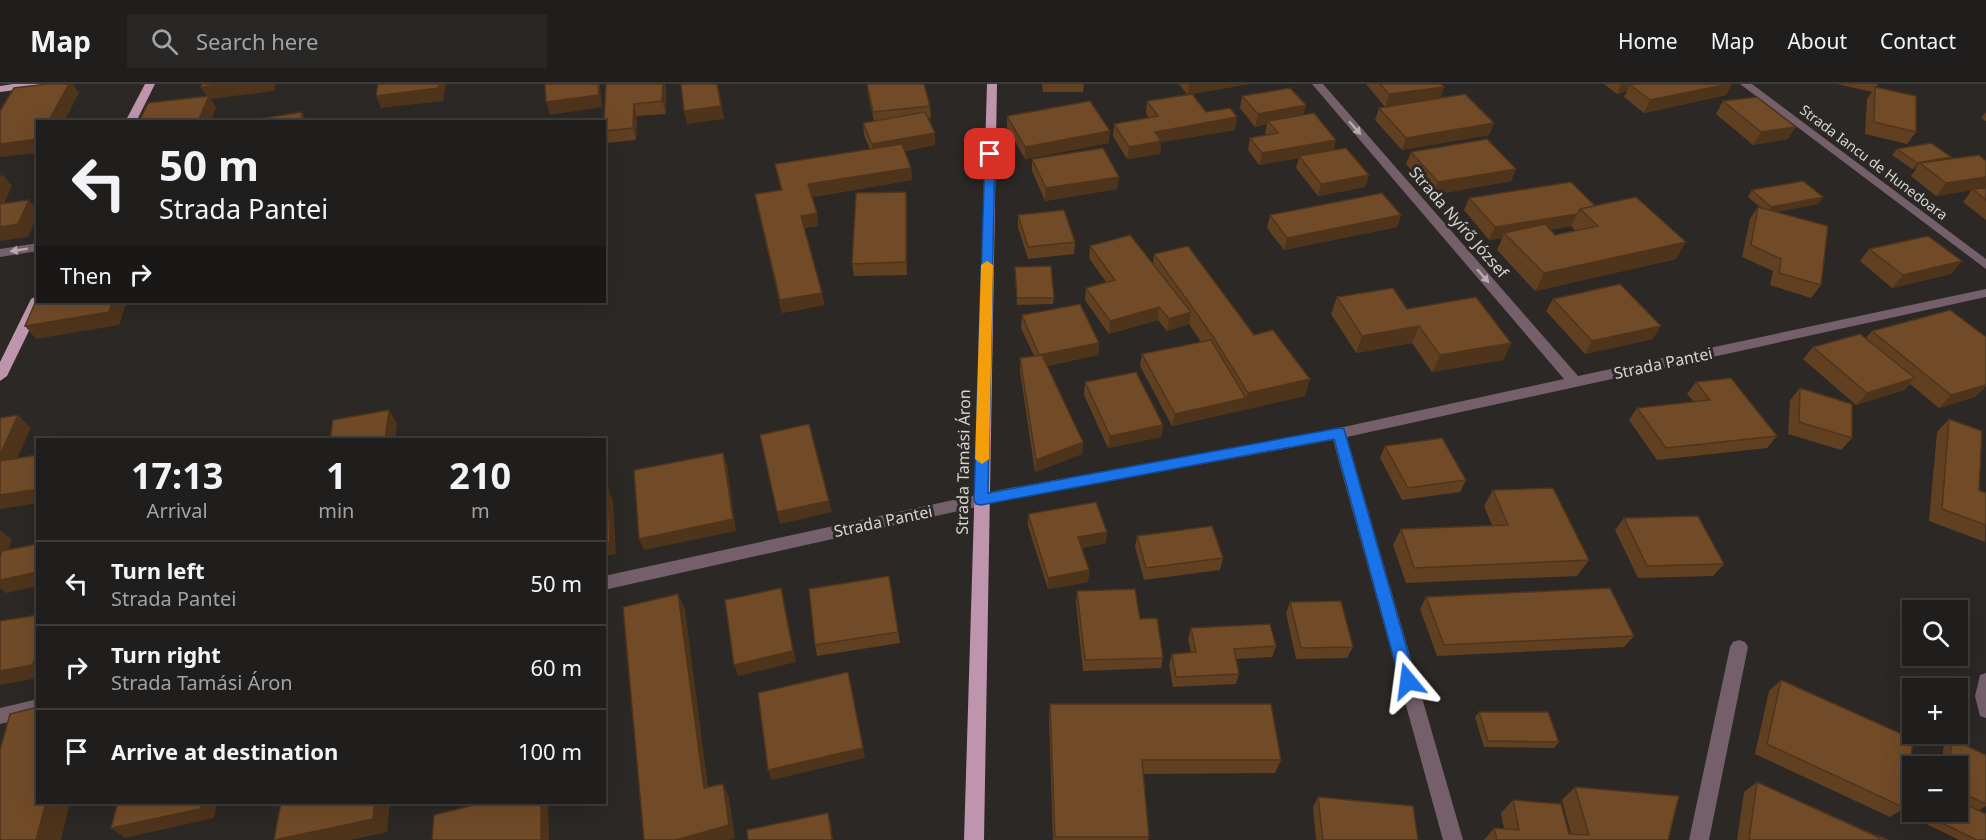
<!DOCTYPE html>
<meta charset="utf-8">
<style>
body{margin:0;font-family:"Noto Sans",sans-serif;background:#282725;color:#f1f3f6;height:100vh;display:flex;flex-direction:column;font-size:22px;white-space:nowrap}
*{box-sizing:border-box;margin:0}
p{font-size:20px;color:#a2a2a3}
.icon{flex:none;width:33px;height:33px;fill:none;stroke:currentColor;stroke-width:2;stroke-linecap:round;stroke-linejoin:round}
.map{position:relative;flex:1;overflow:hidden}
.details{position:absolute;left:36px;top:354px;width:570px;height:366px;display:flex;flex-direction:column;background:#201e1c;border-radius:0px;box-shadow:0 6px 24px #0002,0 0 0 2px #3d3c3b}
.details>*{flex:none}
.guide{position:absolute;left:36px;top:36px;width:570px;height:183px;border-radius:0px;box-shadow:0 6px 24px #0002,0 0 0 2px #3d3c3b;background:#201e1c;color:#f1f3f6;overflow:hidden}
.buttons{position:absolute;left:1902px;top:516px;display:grid;gap:12px}
.buttons a{display:grid;place-items:center;width:66px;height:66px;border-radius:0px;background:#201e1c;box-shadow:0 6px 24px #0002,0 0 0 2px #3d3c3b;font-size:30px}
.pin{position:absolute;display:grid;place-items:center;width:51px;height:51px;color:#fff;margin:-26px;border-radius:12px;box-shadow:0 3px 9px #0006}
.me{position:absolute;width:66px;margin:-33px;rotate:344deg;stroke-linejoin:round;filter:drop-shadow(0 0 4px #0008)}
.turn{display:flex;align-items:center;gap:21px;height:126px;padding:0 24px;font-size:27px}
.turn .icon{width:78px;height:78px;stroke-width:2.5}
.turn b{display:block;font-size:42px;line-height:51px}
.then{display:flex;align-items:center;height:57px;padding:0 24px;background:#0003;gap:12px;font-size:22px}
.eta{display:flex;justify-content:space-evenly;align-items:center;height:102px;text-align:center}
.eta b{font-size:36px;font-weight:700;line-height:42px}
ul{padding:0;list-style:none}
li{display:flex;align-items:center;gap:18px;height:84px;padding:0 24px;border-top:2px solid #3d3c3b}
li div{flex:1}
li b{display:block;font-size:22px}
li em{font-style:normal}
header{display:flex;align-items:center;gap:36px;box-sizing:border-box;height:84px;padding:0 30px;background:#201e1c;border-bottom:2px solid #3d3c3b}
header strong{font-size:28px}
nav{display:flex;gap:33px;margin-inline-start:auto;font-size:21px}
.search{width:420px;height:54px;background:#282725;display:flex;align-items:center;gap:15px;box-sizing:border-box;padding:0 21px;border-radius:0px;color:#a2a2a3;font-size:22px}
.map>svg:first-child{display:block}
</style>
<header>
<strong>Map</strong>
<div class="search"><svg class="icon" aria-label="search" viewBox="0 0 24 24"><circle cx="10" cy="10" r="6"/><path d="M15 15l6 6"/></svg>Search here</div>
<nav><a>Home</a><a>Map</a><a>About</a><a>Contact</a></nav>
</header>
<div class="map">
<svg width="1986" height="756" viewBox="0 0 1986 756">
<rect width="100%" height="100%" fill="#2b2825"/>
<g fill="none" stroke-linecap="round" stroke-linejoin="round">
<path fill="#745f6b" fill-rule="evenodd" d="M1312,0H1323L1578,292L1986,205V213L1347,353L1463,756H1443L1333,356L999,418L604,506V492L999,406L1339,344L1564,295Z
M1740,0H1752L1986,175V185Z
M38,159V167L0,173V165Z
M1739,556L1745,558L1748,563L1709,756H1689L1730,563L1733,558Z
M1986,589V634L1980,632L1975,612L1980,591Z
M38,615V631L0,640V624Z"/>
<path fill="#bf94ad" fill-rule="evenodd" d="M13,0H42L37,3L0,8V2Z
M145,0H155L136,38H125Z
M987,0H997L984,756H964Z
M38,211V218H43L7,292L0,297V278L31,215Z"/>
</g>
<path fill="#614022" fill-rule="evenodd" d="M606,0H665L666,4V30L637,32L636,56L607,59L604,51Z
M867,0L930,22L931,34H928L935,61L905,67L911,84L912,96L812,113L818,142L804,144L822,209L824,221L782,229L757,122L781,106L775,80L870,65L864,51L863,39L874,37L868,10Z
M1042,0H1084L1083,8H1043Z
M1179,0H1249L1192,10L1206,28L1235,46L1161,58L1160,70L1127,75L1113,52L1114,40L1149,34L1146,29L1147,17L1187,10Z
M1366,0H1441L1444,3L1440,14L1494,39L1489,51L1402,66L1375,36L1379,24L1385,23Z
M1604,0H1732L1726,11L1644,29L1624,13L1627,7L1617,10Z
M1837,0H1878L1876,3L1916,48L1907,60L1865,50L1867,15L1872,8Z
M1242,12L1304,31L1334,66L1369,91L1365,103L1318,112L1296,84L1299,74L1259,81L1248,66L1250,54L1267,51L1265,49L1267,40L1255,43L1240,24Z
M1723,17L1788,55L1753,61L1716,30Z
M1986,28V37L1981,34Z
M1007,32L1109,59L1025,75L1007,44Z
M1897,65L1949,75L1986,77V136L1963,118L1972,106L1936,112L1911,92L1916,85H1912L1892,71Z
M1411,68L1516,85L1511,97L1433,111L1406,80Z
M1032,75L1119,93L1117,105L1045,117L1032,87Z
M1752,106L1823,113L1818,120L1775,128L1821,201L1811,214L1770,201L1773,187L1742,173L1750,135L1758,123H1760L1748,113Z
M1469,114L1595,122L1676,175L1535,207L1497,166L1502,154L1489,156L1464,126ZM1571,142L1576,147L1555,151L1550,146Z
M907,120V191L854,192L852,180Z
M1018,131L1075,158L1074,170L1028,175L1018,143Z
M1270,131H1401L1397,143L1284,166L1267,144Z
M1090,162L1153,180L1154,170L1254,251L1305,312L1172,342L1140,282L1142,270L1201,258L1189,240L1167,247L1158,236L1109,250L1085,216L1086,204L1106,198L1089,174Z
M1869,165L1951,190L1892,204L1860,177Z
M1015,183L1054,214L1053,220L1017,221Z
M1337,213L1407,225L1511,259L1503,276L1432,288L1412,259L1356,269L1331,230Z
M1553,215L1653,255L1585,270L1546,227Z
M1022,231L1099,259L1098,271L1047,282L1083,358L1082,370L1035,388L1020,287V274L1034,272L1021,244Z
M1872,247L1986,253V302L1975,313L1939,324L1910,300L1904,306L1856,321L1803,275L1813,263L1866,254Z
M1085,298L1163,341L1161,353L1108,364L1084,311Z
M1696,298L1777,352L1767,364L1657,376L1629,336L1637,324L1694,318L1687,310Z
M1800,304L1852,354L1841,366L1788,350L1790,316Z
M1949,335L1979,406L1986,409L1985,458L1929,437L1937,348Z
M1385,362L1466,396L1460,408L1402,416L1380,374Z
M1493,406L1589,476L1577,492L1406,499L1393,461L1401,445L1492,441L1484,422Z
M1028,430L1106,459L1082,464L1089,486L1088,498L1048,505L1028,442Z
M1624,434L1724,480L1713,492L1638,494L1615,446Z
M1137,452L1223,474L1220,486L1144,496L1135,463Z
M889,492L900,559L817,572L815,561Z
M1077,507L1140,535L1163,574L1161,584L1083,587L1076,519Z
M1426,513L1634,552L1624,563L1437,572L1420,525Z
M1290,518L1353,563L1347,574L1296,575L1286,529Z
M1191,544L1276,562L1272,573L1236,575L1239,590L1236,600L1173,603L1169,581L1172,570L1191,568L1188,555Z
M1781,596L1908,693L1912,695V728H1958L1986,756H1959L1900,727L1890,733L1755,670L1769,607Z
M1050,620L1281,676L1275,689L1143,690L1149,753L1148,756H1053L1049,634Z
M1479,628L1559,658L1554,664L1484,663L1475,633Z
M1952,655L1986,671V722L1979,726L1958,716V682H1941L1944,661Z
M1757,698L1878,752L1888,756H1737L1744,708Z
M1575,703L1668,756H1484L1494,744L1504,745L1501,729L1513,716L1569,750H1571L1562,716Z
M1318,713L1418,756H1316L1313,723Z"/>
<path fill="#4f341c" d="M69,0H73L79,9L64,38H48Z
M226,0H276L274,7L211,15L216,24L211,38H175L208,14L201,3Z
M439,0H446L443,17L381,24L376,12Z
M598,0H600V2L602,23L550,31L546,18Z
M663,0H665L666,4V30L662,17Z
M718,0L724,35L687,40L684,27Z
M1189,0H1249L1187,11Z
M1621,0H1661L1630,1L1627,7L1617,10Z
M1728,0H1732L1726,11L1644,29L1650,16Z
M1444,3L1440,15L1385,23L1389,10Z
M634,20L637,32L636,56L633,44Z
M1306,21L1303,34L1268,37L1267,40L1255,43L1258,30Z
M302,28L306,35L305,38H301Z
M1237,33L1235,46L1161,58L1160,70L1127,75L1129,63L1155,48Z
M1494,39L1489,51L1402,66L1406,54Z
M1796,43L1788,55L1753,61L1761,48Z
M1110,47L1109,59L1025,75V63Z
M935,49V61L873,72L872,60Z
M38,55V69L0,73V60Z
M1336,56L1333,68L1299,72V74L1259,81L1262,69Z
M1951,73L1946,79H1920L1916,85H1912L1917,79Z
M911,84L912,96L810,113L808,100Z
M1516,85L1511,97L1433,111L1438,98Z
M2,90L12,102L2,124H0V93Z
M1369,91L1365,103L1318,112L1321,100Z
M1119,93L1117,105L1045,117L1046,104Z
M1986,93V104L1936,112L1946,99Z
M906,108L907,120V191L906,178Z
M1823,113L1818,120L1767,129L1771,123Z
M29,116L38,126V132L28,153L0,157V143Z
M817,129L818,142L803,144L801,132Z
M1577,130L1571,142L1508,153L1504,149L1502,154L1489,156L1495,143Z
M1401,131L1397,143L1284,166L1287,154Z
M1686,158L1676,175L1535,207L1544,189Z
M1962,177L1951,190L1892,204L1903,191Z
M822,209L824,221L782,229L780,216Z
M112,218H127L119,241L36,255L25,242Z
M1159,223L1158,236L1109,250L1110,237Z
M1191,228L1189,240L1167,247L1169,235Z
M1419,242L1412,259L1356,269L1362,252Z
M1661,242L1653,255L1585,270L1592,257Z
M1099,259L1098,271L1039,283V271Z
M1511,259L1503,276L1432,288L1440,271Z
M1915,294L1904,306L1856,321L1867,309Z
M1310,295L1305,312L1243,326L1248,309Z
M1986,301L1975,313L1939,324L1951,311Z
M1246,314L1243,326L1172,342L1175,330Z
M389,326L397,339L395,356H385Z
M18,331L31,344L10,390L0,380V371Z
M1163,341L1161,353L1108,364L1110,352Z
M1083,358L1082,370L1035,388L1036,376Z
M723,369L727,381L736,447L644,466L639,455Z
M38,405V419L0,425V411Z
M608,405L613,417L616,470L604,472Z
M829,417L832,428L780,440L777,428Z
M0,446L12,456L0,487Z
M1107,448L1106,459L1077,465L1078,453Z
M1089,486L1088,498L1048,505V494Z
M38,488V502L6,509L0,504V496Z
M781,504L784,516L796,578L738,592L734,581Z
M678,510L685,525L710,718L704,704Z
M38,568V594L0,601V587Z
M848,588L865,674L772,696L768,686Z
M723,700L729,713L735,754L728,756H676Z
M46,718H70L61,756H36Z
M202,718H217L214,734L125,754L111,744Z
M375,718H390L387,748L350,756H276Z
M541,718H548L549,756H541Z
M828,729L831,738L833,756H832Z"/>
<path fill="#714b28" stroke="#4f341c" stroke-width="1.5" d="M47,0H69L48,38H38V55L0,60V27L14,4Z
M202,0H226L201,3Z
M378,0H439L438,4L376,12Z
M545,0H598L599,11L546,18Z
M606,0H663L662,17L634,20L633,44L604,47V38Z
M681,0H717L721,22L684,27Z
M867,0H924L930,22L873,28Z
M1380,0H1441L1444,3L1389,10Z
M1636,0H1728L1650,16L1630,1Z
M1875,3L1916,12V48L1874,38Z
M1290,4L1306,21L1258,30L1242,12Z
M1192,10L1206,28L1230,24L1237,33L1155,48L1161,57L1129,63L1114,40L1158,32L1147,17Z
M1465,10L1494,39L1406,54L1379,24Z
M209,12L199,35L175,38H139L148,19Z
M1757,13L1796,43L1761,48L1723,17Z
M1090,17L1110,47L1025,63L1007,32Z
M302,28L301,38H246V37Z
M925,28L935,49L872,60L863,39Z
M1314,29L1336,56L1262,69L1250,54L1278,49L1268,37Z
M1487,55L1516,85L1438,98L1411,68Z
M1931,59L1951,73L1917,79L1897,65Z
M902,60L911,84L808,100L817,129L801,132L822,209L780,216L755,110L782,106L775,80Z
M1103,64L1119,93L1046,104L1032,75Z
M1346,64L1369,91L1321,100L1299,72Z
M1979,71L1986,77V93L1946,99L1920,79Z
M1803,97L1823,113L1771,123L1752,106Z
M1571,98L1595,122L1580,125L1577,130L1495,143L1469,114Z
M1986,104V116L1973,105Z
M906,108V178L852,180L856,109Z
M1382,109L1401,131L1287,154L1270,131Z
M1636,113L1686,158L1544,189L1504,149L1545,140L1555,151L1598,142L1580,125Z
M29,116L18,140L0,143V120Z
M1758,123L1828,142L1821,201L1779,189L1781,175L1751,161Z
M1064,126L1075,158L1028,163L1018,131Z
M1130,151L1191,228L1169,235L1159,223L1110,237L1086,204L1115,196L1090,162Z
M1928,152L1962,177L1903,191L1869,165Z
M1188,162L1254,251L1273,246L1310,295L1248,309L1212,251L1154,170Z
M1051,182L1054,214H1017L1015,183Z
M1620,200L1661,242L1592,257L1553,215Z
M1393,204L1407,225L1476,213L1511,259L1440,271L1419,242L1362,252L1337,213Z
M38,212V218H112L109,228L25,242Z
M1080,220L1099,259L1039,271L1022,231Z
M1950,226L1986,253V301L1951,311L1872,247Z
M1860,250L1915,294L1867,309L1813,263Z
M1211,256L1246,314L1175,330L1142,270Z
M1042,271L1083,358L1036,376L1020,274Z
M1136,288L1163,341L1110,352L1085,298Z
M1731,294L1777,352L1666,364L1637,324L1710,316L1696,298Z
M1800,304L1852,320V354L1799,338Z
M389,326L385,356H330L333,336Z
M18,331L0,371V334Z
M1949,335L1982,347L1979,406L1986,409V441L1942,425Z
M809,340L829,417L777,428L760,351Z
M1442,354L1466,396L1408,404L1385,362Z
M723,369L733,435L639,455L634,386Z
M38,371V405L0,411V377Z
M1553,404L1589,476L1414,484L1401,445L1508,441L1493,406Z
M608,405L610,458L604,459V406Z
M1096,418L1107,448L1078,453L1089,486L1048,494L1028,430Z
M1698,432L1724,480L1647,482L1624,434Z
M1212,442L1223,474L1146,484L1137,452Z
M38,460V488L0,496V474L2,467Z
M889,492L898,548L815,561L809,505Z
M781,504L793,567L734,581L725,516Z
M1610,504L1634,552L1444,561L1426,513Z
M1135,505L1140,535L1157,534L1163,574L1085,576L1077,507Z
M678,510L704,704L723,700L729,741L676,756H644L623,523Z
M1341,517L1353,563L1301,564L1290,518Z
M38,531V568L32,581L0,587V537Z
M1270,540L1276,562L1234,565L1239,590L1176,593L1172,570L1196,568L1191,544Z
M848,588L863,664L768,686L758,609Z
M1781,596L1913,655L1905,724L1767,660Z
M1050,620H1271L1281,676H1142L1149,753H1055Z
M38,623V718H46L36,756H0V666L10,630Z
M1479,628H1548L1559,658L1488,657Z
M1952,655L1986,671V720L1958,707V682H1949Z
M1908,693L1912,695V724L1905,721Z
M1757,698L1880,754V756H1749Z
M1575,703L1679,712L1668,756H1497L1494,744L1519,746L1513,716L1561,720L1569,750L1589,751Z
M1318,713L1413,722L1418,756H1323Z
M1958,716L1986,730V756H1977L1919,728H1958Z
M118,718H202L200,725L111,744Z
M281,718H375L373,735L274,756Z
M486,718H541V756H432L434,731Z
M828,729L832,756H748L747,746Z
M1879,752L1888,756H1880V754Z"/>
<defs><path id="oneway-solid" d="M-6-.8H1V-3.2L6.5 0L1 3.2V.8H-6Z" transform="scale(1.5)"/></defs>
<g fill="#b4acaf">
<use href="#oneway-solid" transform="translate(1355 44) rotate(49)"/>
<use href="#oneway-solid" transform="translate(19 166) rotate(171)"/>
<use href="#oneway-solid" transform="translate(1483 192) rotate(49)"/>
</g>
<path fill="#1a73e8" stroke="#114b97" stroke-width="1.5" d="M990,67L995,70L988,409L1339,344L1344,345L1416,597L1414,603L1408,605L1402,603L1400,597L1334,355L981,421L976,420L974,416L985,70Z"/>
<path fill="#f59e0b" d="M987,177L993,181L989,375L982,380L975,375L981,181Z"/>
<g text-anchor="middle" dominant-baseline="central" stroke-width="6" stroke-linejoin="round" paint-order="stroke">
<g font-size="14" fill="#d7d6d3" stroke="#2b2825">
<text transform="translate(1874 78) rotate(37)">Strada Iancu de Hunedoara</text>
</g>
<g font-size="16" fill="#d7d6d3" stroke="#2b2825">
<text transform="translate(1459 138) rotate(49)">Strada Nyírő József</text>
<text transform="translate(1663 279) rotate(-12)">Strada Pantei</text>
<text transform="translate(963 378) rotate(-89)">Strada Tamási Áron</text>
<text transform="translate(883 437) rotate(-12)">Strada Pantei</text>
</g>
</g>
</svg>
<div class="buttons">
<a><svg class="icon" aria-label="search" viewBox="0 0 24 24"><circle cx="10" cy="10" r="6"/><path d="M15 15l6 6"/></svg></a>
<a>+</a>
<a>−</a>
</div>
<div class="pin" style="left:990px;top:70px;background:#d93025"><svg class="icon" aria-label="arrive" viewBox="0 0 24 24"><path d="M6 21V4h12l-3 4 3 4H6"/></svg></div>
<svg class="me" style="left:1408px;top:597px" viewBox="-20 -20 40 40"><path d="M0-17L14 15 0 8-14 15z" fill="#1a73e8" stroke="#fff" stroke-width="4"/></svg>
<div class="guide">
<div class="turn"><svg class="icon" aria-label="left" viewBox="0 0 24 24"><path d="M17 20v-9H6M10 6l-5 5 5 5"/></svg><div><b>50 m</b>Strada Pantei</div></div>
<div class="then">Then<svg class="icon" aria-label="right" viewBox="0 0 24 24"><path d="M7 20v-9h11M14 6l5 5-5 5"/></svg></div>
</div>
<section class="details">
<div class="eta">
<div><b>17:13</b><p>Arrival</p></div>
<div><b>1</b><p>min</p></div>
<div><b>210</b><p>m</p></div>
</div>
<ul>
<li><svg class="icon" aria-label="left" viewBox="0 0 24 24"><path d="M17 20v-9H6M10 6l-5 5 5 5"/></svg><div><b>Turn left</b><p>Strada Pantei</p></div><em>50 m</em></li>
<li><svg class="icon" aria-label="right" viewBox="0 0 24 24"><path d="M7 20v-9h11M14 6l5 5-5 5"/></svg><div><b>Turn right</b><p>Strada Tamási Áron</p></div><em>60 m</em></li>
<li><svg class="icon" aria-label="arrive" viewBox="0 0 24 24"><path d="M6 21V4h12l-3 4 3 4H6"/></svg><div><b>Arrive at destination</b></div><em>100 m</em></li>
</ul>
</section>
</div>
